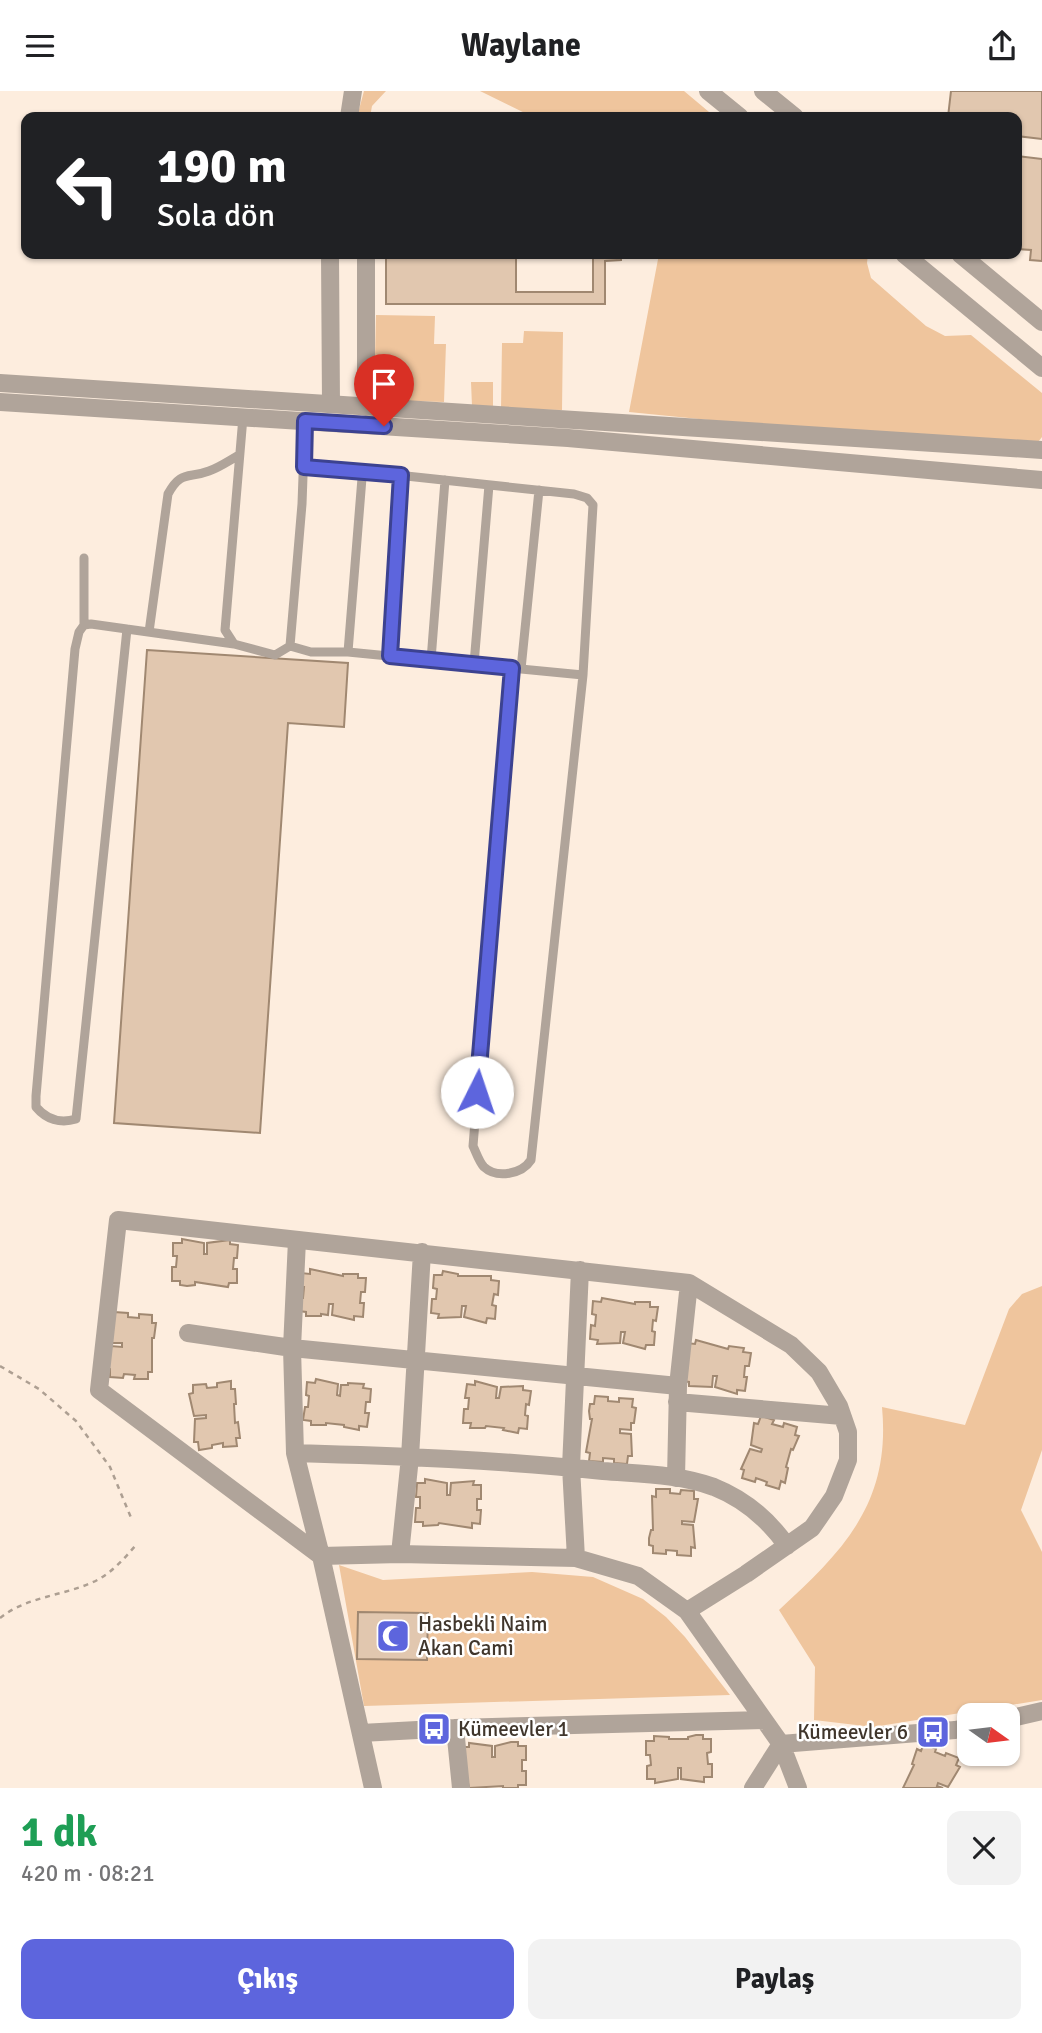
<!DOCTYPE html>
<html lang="tr">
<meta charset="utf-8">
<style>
body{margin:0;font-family:Signika,sans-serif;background:#f2f2f2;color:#202124;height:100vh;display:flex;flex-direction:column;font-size:26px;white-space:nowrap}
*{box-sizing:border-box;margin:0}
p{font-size:23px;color:#757577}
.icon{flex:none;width:38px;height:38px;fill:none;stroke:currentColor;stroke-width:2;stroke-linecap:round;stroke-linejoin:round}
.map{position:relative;height:1697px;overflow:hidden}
.details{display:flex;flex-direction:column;background:#fff;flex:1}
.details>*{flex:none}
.top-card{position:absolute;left:21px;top:21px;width:1001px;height:147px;border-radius:14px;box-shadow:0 2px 5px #0004;background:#202124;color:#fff;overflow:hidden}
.needle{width:46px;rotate:104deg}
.controls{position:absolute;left:957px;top:1612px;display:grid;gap:14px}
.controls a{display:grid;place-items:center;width:63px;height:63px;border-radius:14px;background:#fff;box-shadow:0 2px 5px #0004;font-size:35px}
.pin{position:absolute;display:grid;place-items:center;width:60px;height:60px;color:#fff;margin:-72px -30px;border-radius:50% 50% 50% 0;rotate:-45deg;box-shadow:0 0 7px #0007}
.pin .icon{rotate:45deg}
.me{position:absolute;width:77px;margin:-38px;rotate:4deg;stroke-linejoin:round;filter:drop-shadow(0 0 5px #0008)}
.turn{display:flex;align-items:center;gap:24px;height:147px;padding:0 21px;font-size:32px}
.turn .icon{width:91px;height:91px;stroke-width:2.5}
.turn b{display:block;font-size:49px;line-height:60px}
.round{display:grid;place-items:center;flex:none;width:74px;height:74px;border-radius:14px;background:#f2f2f2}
.headline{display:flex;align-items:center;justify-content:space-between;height:119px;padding:0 21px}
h1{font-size:42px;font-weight:700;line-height:52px;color:#1e9e55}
.primary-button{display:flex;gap:14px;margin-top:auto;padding:14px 21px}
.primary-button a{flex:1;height:80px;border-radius:14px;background:#5d65dd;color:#fff;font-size:28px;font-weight:700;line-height:80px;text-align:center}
.primary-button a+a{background:#f2f2f2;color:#202124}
header{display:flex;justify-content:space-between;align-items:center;height:91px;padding:0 21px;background:#fff;font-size:32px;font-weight:700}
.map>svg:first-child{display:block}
</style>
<header><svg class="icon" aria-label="menu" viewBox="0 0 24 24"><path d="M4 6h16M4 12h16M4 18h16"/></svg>Waylane<svg class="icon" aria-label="share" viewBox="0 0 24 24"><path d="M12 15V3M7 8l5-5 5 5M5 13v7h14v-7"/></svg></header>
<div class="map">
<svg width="1042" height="1697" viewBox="0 0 1042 1697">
<rect width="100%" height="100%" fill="#fdedde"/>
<path fill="#efc59d" d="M364,0H386L372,15L370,26H357Z
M480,0H684L715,26H533Z
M659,163H868L867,172L871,187L926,235L945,245L971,244L1042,302V346L1038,351L729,331L629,321Z
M376,224L435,225L434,253H446L444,311L374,309Z
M524,240L563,241L562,319L501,318L502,252H523Z
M471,291H493V315H472Z
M1042,1195V1359L1021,1419L1042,1461V1609L873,1636L814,1629L815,1576L779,1519C844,1459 891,1412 882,1316L965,1334L1009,1218L1022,1203Z
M339,1474L383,1489L532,1481L593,1486L643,1508L666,1526L685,1546L730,1604L364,1615Z"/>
<path fill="#e1c7af" stroke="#a08871" stroke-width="2" d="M951,0H1042V48L1017,45V26H948Z
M1017,65L1042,68V170L1030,169L1031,159L1017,158Z
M386,163H516V201H593V163H621V169L605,170V213H386Z
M147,559L348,572L344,636L288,632L260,1042L114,1032Z
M182,1148L204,1152V1163H207V1152L230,1149V1153L238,1154L237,1167H234L233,1178H237V1192H229L228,1196L195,1191V1194L187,1195L180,1194V1190H172V1176H176L177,1165H173V1152H182Z
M310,1178L343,1185V1183H358V1187H366L365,1201H361L360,1212H364L363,1226L354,1225V1229L332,1224L333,1213H329L328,1224L321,1223V1225H306V1221L298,1220L299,1207H303L304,1196H300L301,1182L310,1183Z
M443,1180L458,1183V1185H491V1189L499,1190L498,1204L494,1203L492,1214L496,1215L495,1228L487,1227L486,1232L464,1226L466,1215H462L461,1226L438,1227L439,1223L431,1222L432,1208H436L437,1198L433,1197L434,1184H442Z
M602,1207L635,1213V1211H650V1216H658L656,1230L653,1229L652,1240L655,1241L654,1254H646L645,1258L623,1252L625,1241H621L620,1252L597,1253L598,1249L590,1248L591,1234L595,1235L596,1224L592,1223L593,1210L601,1211Z
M114,1221L128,1222V1226L139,1227V1223L152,1224V1232H156L154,1247H152V1281H148V1288H134L135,1284L124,1283L123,1287L110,1286V1278L106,1277L111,1255L122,1256V1252H111Z
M696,1249L728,1258L729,1255L744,1257L743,1261L751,1262L749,1275H745L744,1286H747L745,1300L737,1299V1303L715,1296L717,1285H713L712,1296L689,1295V1291L681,1290L687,1252L695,1253Z
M316,1288L338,1293L337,1304L340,1305L341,1294H348V1292L364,1293L363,1297L371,1298L370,1311H366L365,1322H369L367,1336L359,1335V1339L344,1336V1334L326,1332V1334H311V1330L303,1329L305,1316H308L309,1305L306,1304L307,1291L315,1292Z
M231,1290V1298H235L236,1313H234L235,1332L238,1331L240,1347H236L237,1355L223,1356V1352L212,1354V1357L199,1359L198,1351H194L195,1328L206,1327V1324L194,1325L189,1303L193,1302V1294L206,1293L207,1297L217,1296V1292Z
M475,1290L497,1296L496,1307H499L501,1296L523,1295V1299L531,1300L529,1314L526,1313L525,1324L528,1325L527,1338L519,1337L518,1342L503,1339L504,1337L486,1335L485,1337H470L471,1332H463L464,1318H468L469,1307H465L467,1293L475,1294Z
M595,1305L608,1306V1310L619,1311V1307L633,1308L632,1316L636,1317L634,1332H631V1339L620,1338V1342L631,1343L632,1365H628L627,1373L614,1372V1368L603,1367V1371L589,1370L590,1362L586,1361L592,1328H590L589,1320L590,1313H594Z
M761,1325L774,1329L772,1333L783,1336L784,1332L797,1336L795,1344L799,1345L793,1359L791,1358L786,1376L788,1377L785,1392L781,1390L779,1398L766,1394L767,1391L756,1387L755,1391L742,1387L744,1379L741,1378L750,1358L761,1361L762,1358L751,1354L754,1332L758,1333Z
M425,1388L447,1392V1404H450L451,1392L474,1390L473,1394H481V1408H477V1419H481L480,1433L472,1432V1437L439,1432L438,1434L423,1435V1431H415L416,1417H420V1406H416L417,1392H425Z
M656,1398H670V1402L680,1403L681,1399L694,1400V1408H698L694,1431L682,1430V1433L693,1434L695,1457L691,1456V1465L677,1464V1460L666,1459V1463L653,1462V1455L649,1454V1447L651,1439H653L652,1405L656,1406Z
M358,1521L428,1522L427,1569L357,1568Z
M696,1644H703V1648H711V1661L707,1662L708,1673H712V1686H704V1691L681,1688V1677H678V1688L655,1692V1688H647V1675L651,1674L650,1664H646V1650H654V1645L669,1646V1648H688V1646Z
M511,1651H518V1655H526V1669H522V1680H526V1694H518V1697H503V1695L469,1697L461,1656H469V1652L492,1655V1666H495V1655Z
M924,1652L936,1658L935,1661L945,1665L946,1662L959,1667L956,1674L960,1676L948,1696L938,1692L937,1695L943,1697H903L914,1674L912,1673L917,1658L921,1660Z"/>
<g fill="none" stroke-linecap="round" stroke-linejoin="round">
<path stroke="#ad9f92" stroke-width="2.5" stroke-dasharray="5 5" stroke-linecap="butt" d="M0,1275L39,1298L76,1330L110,1376L132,1429
M0,1527C26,1506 61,1505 91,1492C110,1484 123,1469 136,1454"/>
<path stroke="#b0a49a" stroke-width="9" d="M243,326L225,539L234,553L275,564L290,555L302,413L305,330
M304,376L369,381
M84,467V534
M127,538L76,1028C60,1033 46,1028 36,1016V1005L75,558L79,541L84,534L91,533L234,553
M149,541L168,403C181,379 188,388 209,380C220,376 230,369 239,364
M290,555L311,561H348L583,584
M348,561L362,387L369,381L574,403L587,407L593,414L583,584L531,1069C522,1083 497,1088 484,1076C479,1071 476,1061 473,1055L512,577
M390,565L401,384
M431,569L445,389
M474,573L489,394
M521,578L539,399"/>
<path stroke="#b0a49a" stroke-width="18" d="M349,26L353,0
M330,163L331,313
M366,163V316
M297,1149L292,1257L295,1362L321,1465L373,1697
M188,1242L292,1257L678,1295
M677,1311L842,1325
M295,1362C397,1365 501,1369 603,1380C639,1383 679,1383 714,1396C744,1408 768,1428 787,1455
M676,1387L678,1295L689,1192
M400,1463L410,1366L422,1161
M576,1467L571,1376L580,1179
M687,1520L746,1483L812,1437L834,1405L848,1369V1341L839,1315L819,1281L791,1254L689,1192L118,1129L99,1299L321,1465L400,1463L576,1467L638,1485L687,1520L781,1653L798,1697
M1008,1628L1042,1620
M455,1637L461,1697
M361,1642L455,1637L764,1629
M781,1653L955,1639L970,1636
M753,1697L781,1653"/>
<path stroke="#b0a49a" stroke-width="18" d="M708,0L740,26
M763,0L795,26
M904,163L1042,277
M960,163L1042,231
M0,292L1042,359
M0,311L568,347L1042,389"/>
</g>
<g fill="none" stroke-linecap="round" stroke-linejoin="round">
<defs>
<path id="route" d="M384,335L305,330L304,376L401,384L390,565L512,577L477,1001"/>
</defs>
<use href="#route" stroke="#3c4290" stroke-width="18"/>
<use href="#route" stroke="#5d65dd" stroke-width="12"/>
</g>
<defs>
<symbol id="mosque-square" viewBox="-11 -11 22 22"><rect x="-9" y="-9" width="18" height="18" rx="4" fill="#5d65dd" stroke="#fff"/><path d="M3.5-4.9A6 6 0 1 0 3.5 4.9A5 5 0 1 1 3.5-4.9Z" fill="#fff"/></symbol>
<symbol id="bus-square" viewBox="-11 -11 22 22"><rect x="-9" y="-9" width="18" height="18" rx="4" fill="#5d65dd" stroke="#fff"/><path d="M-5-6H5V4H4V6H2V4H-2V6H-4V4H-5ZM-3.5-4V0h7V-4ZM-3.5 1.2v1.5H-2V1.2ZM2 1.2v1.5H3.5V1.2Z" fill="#fff"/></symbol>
</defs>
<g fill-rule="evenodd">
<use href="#mosque-square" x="374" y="1526" width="38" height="38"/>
<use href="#bus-square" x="415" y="1619" width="38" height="38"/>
<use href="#bus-square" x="914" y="1622" width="38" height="38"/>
</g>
<g text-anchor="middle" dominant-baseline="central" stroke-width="5" stroke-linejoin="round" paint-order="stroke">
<g font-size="21" fill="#40362c" stroke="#fff" text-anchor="start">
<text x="418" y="1533">Hasbekli Naim<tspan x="418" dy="24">Akan Cami</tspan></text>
<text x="458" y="1638">Kümeevler 1</text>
<text x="908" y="1641" text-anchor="end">Kümeevler 6</text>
</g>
</g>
</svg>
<div class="controls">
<a><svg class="needle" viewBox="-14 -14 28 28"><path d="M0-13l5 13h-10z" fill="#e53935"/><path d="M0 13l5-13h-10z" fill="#757577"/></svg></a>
</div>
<div class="pin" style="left:384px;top:335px;background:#d93025"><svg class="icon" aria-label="arrive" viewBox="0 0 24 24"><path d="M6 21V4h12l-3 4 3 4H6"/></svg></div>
<svg class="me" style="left:477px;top:1001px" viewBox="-20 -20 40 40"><circle r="19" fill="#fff"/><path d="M0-13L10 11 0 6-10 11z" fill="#5d65dd"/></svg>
<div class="top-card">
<div class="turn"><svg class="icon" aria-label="left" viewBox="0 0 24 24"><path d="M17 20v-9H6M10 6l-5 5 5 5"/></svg><div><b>190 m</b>Sola dön</div></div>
</div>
</div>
<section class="details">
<div class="headline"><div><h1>1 dk</h1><p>420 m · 08:21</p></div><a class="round"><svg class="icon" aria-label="close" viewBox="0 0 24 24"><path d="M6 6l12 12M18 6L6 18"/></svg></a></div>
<div class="primary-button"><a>Çıkış</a><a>Paylaş</a></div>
</section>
